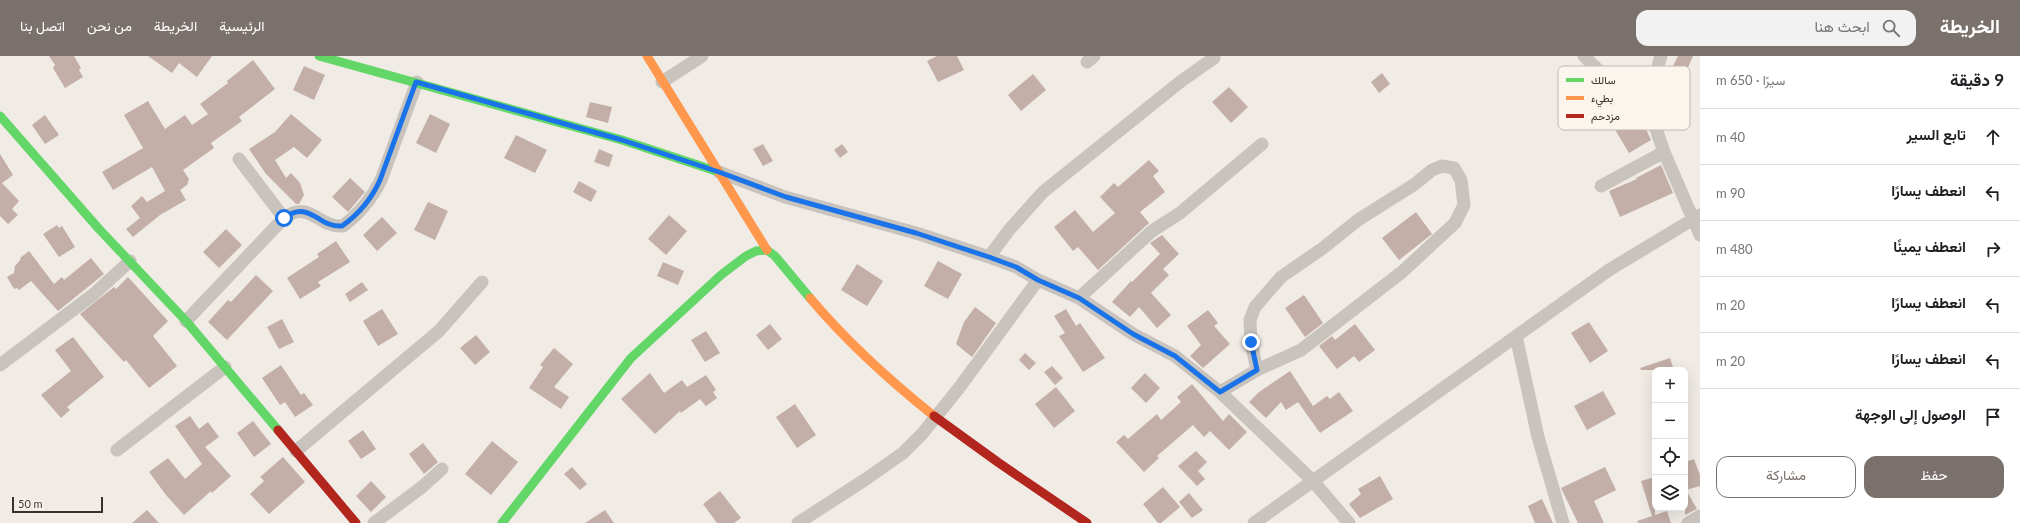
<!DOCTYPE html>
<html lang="ar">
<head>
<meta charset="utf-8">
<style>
  :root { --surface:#fff; --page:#f2f2f2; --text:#202124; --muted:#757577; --line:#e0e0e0; --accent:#7a716c }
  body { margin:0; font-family:Lato,Vazirmatn,sans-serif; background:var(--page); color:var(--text); direction:rtl }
  .controls { position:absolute; right:12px; bottom:12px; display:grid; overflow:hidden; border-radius:8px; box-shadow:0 4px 16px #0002 }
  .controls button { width:36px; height:36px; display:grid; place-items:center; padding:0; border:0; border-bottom:1px solid var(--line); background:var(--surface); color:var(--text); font:20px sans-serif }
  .scale { position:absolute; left:12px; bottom:10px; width:91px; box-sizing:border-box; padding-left:4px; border:2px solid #3b302b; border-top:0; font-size:11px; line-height:14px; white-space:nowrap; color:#3b302b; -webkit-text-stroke:3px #fbf5ee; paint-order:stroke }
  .stop { position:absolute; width:12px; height:12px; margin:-9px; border:3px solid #1a73e8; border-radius:50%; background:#fff }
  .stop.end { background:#1a73e8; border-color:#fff; box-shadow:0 1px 4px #0008 }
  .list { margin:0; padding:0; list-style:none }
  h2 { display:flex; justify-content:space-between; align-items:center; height:52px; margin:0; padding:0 16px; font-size:17px }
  h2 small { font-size:13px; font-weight:400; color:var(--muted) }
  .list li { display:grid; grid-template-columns:26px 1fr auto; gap:12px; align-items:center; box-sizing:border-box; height:56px; padding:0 16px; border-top:1px solid var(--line) }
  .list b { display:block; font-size:15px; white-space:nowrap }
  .list em { font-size:13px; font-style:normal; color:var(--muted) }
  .actions { display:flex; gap:8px; padding:12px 16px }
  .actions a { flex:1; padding:9px 0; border:1px solid var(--accent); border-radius:12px; text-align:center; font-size:14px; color:var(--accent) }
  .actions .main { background:var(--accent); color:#fff }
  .icon { flex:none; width:22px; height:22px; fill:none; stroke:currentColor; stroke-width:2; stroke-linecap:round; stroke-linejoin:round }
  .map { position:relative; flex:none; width:1700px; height:467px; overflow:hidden; direction:ltr }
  header { display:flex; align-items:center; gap:24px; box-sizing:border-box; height:56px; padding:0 20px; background:var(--accent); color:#fff }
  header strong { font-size:19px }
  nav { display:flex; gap:22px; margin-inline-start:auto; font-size:14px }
  .search { width:280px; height:36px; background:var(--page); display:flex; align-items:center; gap:10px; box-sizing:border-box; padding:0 14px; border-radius:12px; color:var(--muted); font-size:15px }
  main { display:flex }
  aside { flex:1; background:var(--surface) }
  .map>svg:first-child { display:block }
</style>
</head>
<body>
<header>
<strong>الخريطة</strong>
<div class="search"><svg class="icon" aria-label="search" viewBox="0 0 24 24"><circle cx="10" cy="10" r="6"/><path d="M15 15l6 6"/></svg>ابحث هنا</div>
<nav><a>الرئيسية</a><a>الخريطة</a><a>من نحن</a><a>اتصل بنا</a></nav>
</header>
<main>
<aside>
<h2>9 دقيقة<small>سيرًا · 650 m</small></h2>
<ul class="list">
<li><svg class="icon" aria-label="ahead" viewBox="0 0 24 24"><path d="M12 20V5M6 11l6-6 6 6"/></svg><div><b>تابع السير</b></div><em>40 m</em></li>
<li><svg class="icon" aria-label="left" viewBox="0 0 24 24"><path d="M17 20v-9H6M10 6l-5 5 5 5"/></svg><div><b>انعطف يسارًا</b></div><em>90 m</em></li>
<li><svg class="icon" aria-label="right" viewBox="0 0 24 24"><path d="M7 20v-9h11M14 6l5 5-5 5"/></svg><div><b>انعطف يمينًا</b></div><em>480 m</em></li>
<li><svg class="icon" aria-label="left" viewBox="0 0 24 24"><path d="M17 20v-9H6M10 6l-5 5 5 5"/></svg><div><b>انعطف يسارًا</b></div><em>20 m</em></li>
<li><svg class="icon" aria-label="left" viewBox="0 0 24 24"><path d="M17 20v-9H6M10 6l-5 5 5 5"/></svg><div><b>انعطف يسارًا</b></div><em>20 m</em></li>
<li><svg class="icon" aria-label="arrive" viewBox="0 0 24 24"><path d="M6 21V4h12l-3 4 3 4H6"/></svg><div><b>الوصول إلى الوجهة</b></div></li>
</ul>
<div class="actions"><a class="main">حفظ</a><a>مشاركة</a></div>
</aside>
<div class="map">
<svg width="1700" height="467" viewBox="0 0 1700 467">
  <rect width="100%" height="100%" fill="#f0ebe5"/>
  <path fill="#c3afa7" d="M49,0H74L81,12L79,14L83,21L65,32L53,12L55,9Z
    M148,0H212L197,21L179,7L172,17Z
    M937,0H957L964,14L938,26L927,5Z
    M1678,0H1693L1684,21L1671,14Z
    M253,4L275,33L239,61L242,65L211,87L214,92L183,114L189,123L187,129L180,134L186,144L160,159L133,181L126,173L140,162L131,150L142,140L147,146L165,135L152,111L113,134L102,116L143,92L124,59L148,45L165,73L185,59L192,69L208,58L200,48L228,27L227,25Z
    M304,10L325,19L314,44L293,34Z
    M1382,17L1390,28L1379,37L1371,26Z
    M1033,18L1046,34L1021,55L1008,39Z
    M1229,31L1248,51L1231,67L1212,46Z
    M590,46L612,51L608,67L586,61Z
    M291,58L322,84L307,102L294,91L275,104L286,122L291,117L300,127L304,139L299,148H296L266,118L249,93L275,76Z
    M430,58L450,68L436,97L416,87Z
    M1639,58L1651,84L1629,97L1614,72Z
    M45,59L59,79L45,88L32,69Z
    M516,79L547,94L535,117L504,102Z
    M763,88L773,105L763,110L753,93Z
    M842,88L848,96L840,102L834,94Z
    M599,93L613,99L609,111L594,106Z
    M0,98L13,119L2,127L19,145L12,153L18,159L8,168L0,160Z
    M1149,104L1159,115L1153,120L1165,136L1140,156L1149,167L1098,214L1078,191L1073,195L1054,171L1075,154L1093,176L1115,157L1100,141L1114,127L1118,131Z
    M1661,109L1673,137L1620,161L1609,135L1637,123L1636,122Z
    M350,122L365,136L348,156L332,141Z
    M579,125L597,135L591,146L573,136Z
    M428,146L448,155L435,184L414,174Z
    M1416,156L1432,178L1399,204L1382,182Z
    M669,159L687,175L666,199L648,183Z
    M382,161L397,177L377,195L363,179Z
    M57,169L59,172L62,170L75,191L59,201L43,178Z
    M226,173L242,189L219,212L203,196Z
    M1162,179L1179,198L1163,213L1169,219L1151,237L1171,259L1157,272L1139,251L1130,261L1112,246L1131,225L1132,226L1160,198L1150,187Z
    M336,185L350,206L318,226L321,230L300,243L287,222L319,201L317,198Z
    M29,195L54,228L62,221L64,224L91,202L104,218L58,255L31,225L19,234L17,232L14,233L7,221L14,217L15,210L21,203L20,202Z
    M938,205L962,218L948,243L924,230Z
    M663,206L684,215L678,229L657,220Z
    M857,208L883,225L867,250L841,234Z
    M256,219L273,235L227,284L208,266L228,244L231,246Z
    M128,221L168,265L153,280L177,310L149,332L126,304L124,306L80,258L114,231L116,233Z
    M362,226L368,234L350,246L345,238Z
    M1304,239L1323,267L1305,281L1285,252Z
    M975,251L996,267L972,301L956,288L964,266Z
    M382,253L398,278L378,290L363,265Z
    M1066,253L1076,270L1080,267L1105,302L1083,316L1059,280L1065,277L1054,260Z
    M1208,254L1218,267L1214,270L1230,288L1203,312L1190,300L1201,289L1187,270Z
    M282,263L294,286L279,293L267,271Z
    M1589,266L1608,295L1590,307L1571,277Z
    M770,268L782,283L768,294L756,279Z
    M1355,268L1375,294L1359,306L1354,300L1337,313L1319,290L1332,280L1335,284Z
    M706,275L720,297L705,306L691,284Z
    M476,279L490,296L475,309L460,292Z
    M73,281L104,321L67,351L70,354L61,362L41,339L71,315L55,294Z
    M554,292L573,308L554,331L569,341L561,353L529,332L543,311L540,309Z
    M1025,297L1036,307L1029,314L1019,304Z
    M1670,302L1674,314H1641L1640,312Z
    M281,309L301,339L304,337L313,349L295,361L285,346L280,349L262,322Z
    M1052,310L1063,322L1055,329L1044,316Z
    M1290,315L1313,350L1327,340L1330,343L1339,336L1353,355L1320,377L1298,346L1286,354L1281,346L1266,362L1249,346L1259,336Z
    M650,317L664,337L682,324L687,331L706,319L716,334L713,336L717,342L706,350L700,343L681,357L680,355L655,378L621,343Z
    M1145,317L1160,332L1146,347L1131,332Z
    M1192,328L1223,365L1229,358L1247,376L1229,394L1210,375L1204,381L1193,369L1157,400L1159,402L1144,416L1116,386L1124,379L1128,383L1157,358L1161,364L1181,346L1177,341Z
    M1056,331L1075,355L1054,372L1035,348Z
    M1603,335L1616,358L1587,374L1574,350Z
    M795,348L816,379L797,392L776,361Z
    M190,360L199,373L208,366L219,381L205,391L231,420L212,437L211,435L184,459L166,439L149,416L168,402L185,423L202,408L175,370Z
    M253,365L271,388L254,401L237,377Z
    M363,374L376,393L361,403L348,385Z
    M492,385L518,406L491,439L465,418Z
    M423,387L438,406L424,418L409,398Z
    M1196,395L1207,406L1198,415L1205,423L1197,430L1178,410Z
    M283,401L305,426L269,458L250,438L264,425L260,421Z
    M1694,403L1700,419V430L1686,434L1697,453L1685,459V406Z
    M572,411L587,428L580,434L564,418Z
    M1605,411L1616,434L1594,445L1604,467H1578L1561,432Z
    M1380,420L1393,443L1360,462L1349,448L1361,438L1358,433Z
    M1655,421V459L1667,455L1671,467H1638L1637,465L1652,460L1641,425Z
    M371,425L386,441L371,456L356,440Z
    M1163,431L1180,451L1161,467H1158L1143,448Z
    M720,435L741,462L734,467H717L703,448Z
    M1189,437L1203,454L1192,462L1179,446Z
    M1542,443L1553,467H1535L1528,450Z
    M147,454L159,467H132Z
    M605,454L614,467H585Z"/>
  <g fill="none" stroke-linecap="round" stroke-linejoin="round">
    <path stroke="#c9c3be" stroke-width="13" d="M1584,0C1604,20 1620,37 1647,47
      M1661,0L1647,47L1664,96L1700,179
      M1087,6L1094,0
      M662,26L702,0
      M719,116L785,141L916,177L989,201L1016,211L1038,224L1079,242L1133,278L1175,300L1220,336L1312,424L1349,467
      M1601,130L1664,96
      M284,162C310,143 318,172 343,170C359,158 372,142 381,124L417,26
      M989,201L1009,174L1043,136L1180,26L1214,2
      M1079,242L1152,175L1180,157L1262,88
      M186,265L284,162L239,103
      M1516,280L1538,381L1563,467
      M0,309L94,238L130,205
      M1220,336L1257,314L1301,294L1402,216L1455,167L1464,149L1461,124L1454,112L1442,110L1432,114L1415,128L1358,164L1323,192L1281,221L1255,251L1250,264L1251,286L1257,314
      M117,394L225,311
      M296,395L439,275L482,226
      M374,467L422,431L442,413
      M798,467L866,423L903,397L922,378L959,332L1038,224
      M1254,467L1609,214L1700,159
      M1688,467L1700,460"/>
    <path stroke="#63d668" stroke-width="9" d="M319,0L622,84L719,116
      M0,60L99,173L186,265L278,374
      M502,467L631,302L721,219L746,200L756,195L767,194L775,200L810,242"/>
    <path stroke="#ff974d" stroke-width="9" d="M647,0L767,194
      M810,242C847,286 889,324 934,360"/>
    <path stroke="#b3261e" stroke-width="9" d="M934,360L999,407L1087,467
      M278,374L356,467"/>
  </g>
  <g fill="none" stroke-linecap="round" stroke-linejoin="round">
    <path stroke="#1a73e8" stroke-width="5" d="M284,162C310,143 318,172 342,170C359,158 372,142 380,124L416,26L622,84L719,116L786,141L916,177L989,201L1016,211L1038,224L1079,242L1133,278L1175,300L1220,336L1257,314L1251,286"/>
  </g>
  <rect x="1558" y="10" width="132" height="64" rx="6" fill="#fbf5ee" stroke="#c1bab4" stroke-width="1"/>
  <rect x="1566" y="22" width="18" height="4" fill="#63d668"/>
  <rect x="1566" y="40" width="18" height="4" fill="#ff974d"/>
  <rect x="1566" y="58" width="18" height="4" fill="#b3261e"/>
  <g font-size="11" fill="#3b302b">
    <text x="1591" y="28">سالك</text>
    <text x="1591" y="46">بطيء</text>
    <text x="1591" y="64">مزدحم</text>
  </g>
</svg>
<div class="controls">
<button>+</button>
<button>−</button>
<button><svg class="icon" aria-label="locate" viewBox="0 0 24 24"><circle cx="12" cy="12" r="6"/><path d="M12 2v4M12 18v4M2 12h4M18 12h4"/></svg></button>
<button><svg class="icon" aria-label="layers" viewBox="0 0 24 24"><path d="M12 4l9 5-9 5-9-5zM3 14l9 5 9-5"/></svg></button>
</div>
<div class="scale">50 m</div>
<div class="stop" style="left:284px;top:162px"></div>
<div class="stop end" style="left:1251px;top:286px"></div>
</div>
</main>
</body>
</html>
